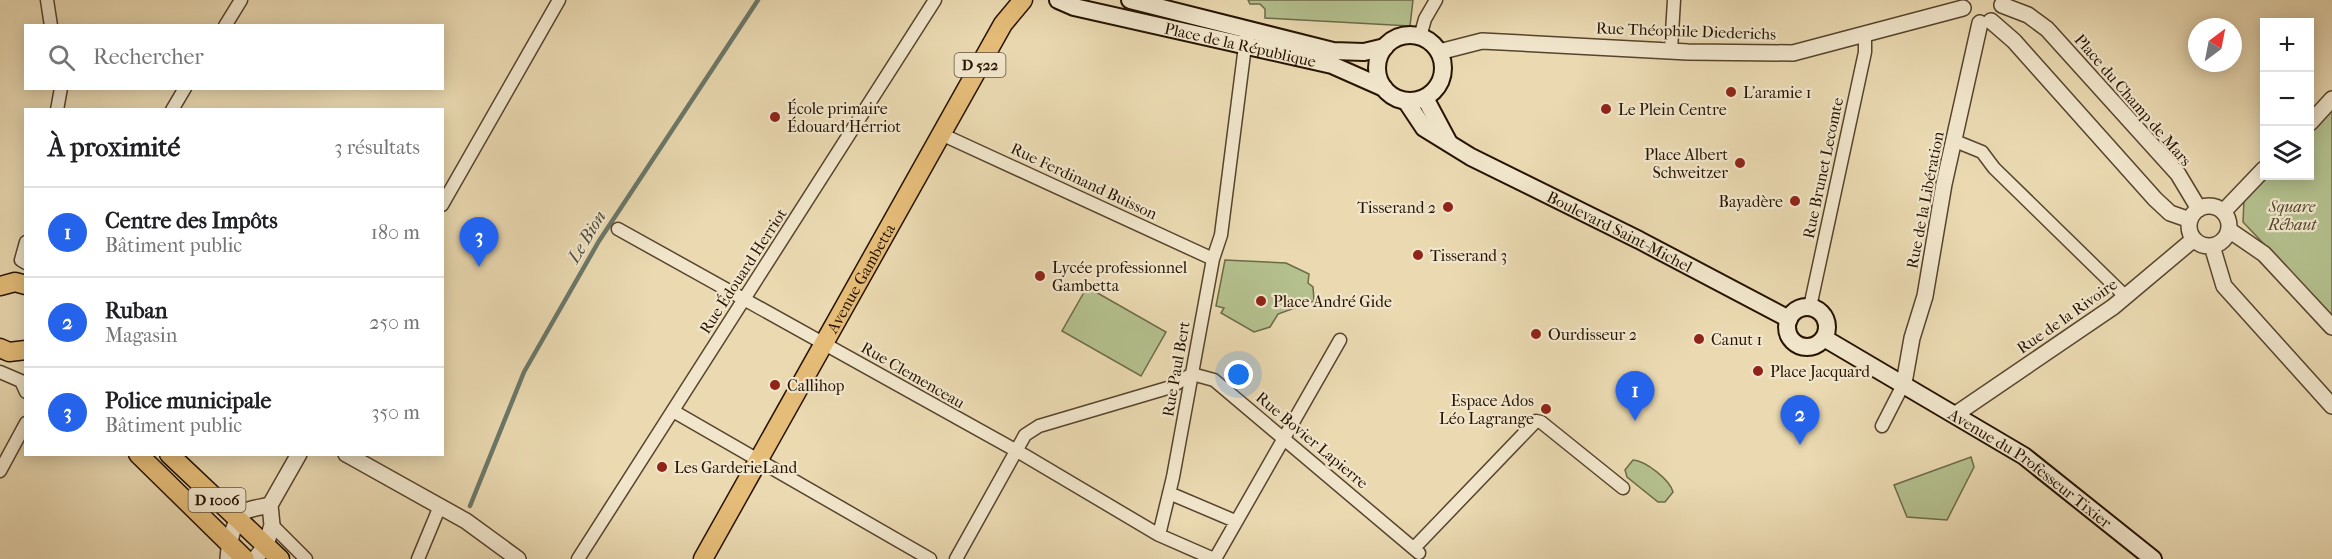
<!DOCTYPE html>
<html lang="fr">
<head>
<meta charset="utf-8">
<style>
  :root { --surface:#fff; --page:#f6f6f6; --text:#202124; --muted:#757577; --line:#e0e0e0; --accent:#2563eb }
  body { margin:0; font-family:"IM FELL French Canon",serif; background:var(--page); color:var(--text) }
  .controls { position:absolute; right:18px; top:18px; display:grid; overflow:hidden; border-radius:0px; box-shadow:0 3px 15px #0003 }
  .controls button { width:54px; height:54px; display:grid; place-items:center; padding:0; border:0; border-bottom:2px solid var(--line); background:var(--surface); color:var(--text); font:30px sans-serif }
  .compass { position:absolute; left:2188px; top:18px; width:54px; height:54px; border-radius:50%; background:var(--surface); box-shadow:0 3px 15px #0003; rotate:32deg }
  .you { position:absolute; left:1239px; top:375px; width:21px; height:21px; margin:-15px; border:4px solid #fff; border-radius:50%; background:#1a73e8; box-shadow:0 0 0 9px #1a73e833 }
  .badge { display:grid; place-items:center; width:39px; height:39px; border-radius:50%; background:var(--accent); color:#fff; font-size:20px; font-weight:700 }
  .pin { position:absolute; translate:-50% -50px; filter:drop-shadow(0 2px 3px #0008) }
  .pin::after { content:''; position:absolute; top:32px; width:21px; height:18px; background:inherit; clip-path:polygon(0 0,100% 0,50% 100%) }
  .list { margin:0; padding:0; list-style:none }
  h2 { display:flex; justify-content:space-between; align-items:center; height:78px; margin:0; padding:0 24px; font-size:26px }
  h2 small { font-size:20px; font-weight:400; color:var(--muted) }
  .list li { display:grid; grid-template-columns:39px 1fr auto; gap:18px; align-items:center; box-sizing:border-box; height:90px; padding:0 24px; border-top:2px solid var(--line) }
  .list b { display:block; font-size:22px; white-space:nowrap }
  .list p { margin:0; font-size:20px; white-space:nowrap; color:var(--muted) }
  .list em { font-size:20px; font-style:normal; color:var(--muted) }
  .icon { flex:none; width:33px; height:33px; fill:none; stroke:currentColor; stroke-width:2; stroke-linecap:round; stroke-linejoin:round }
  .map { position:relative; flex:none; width:2332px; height:559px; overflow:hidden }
  .search { position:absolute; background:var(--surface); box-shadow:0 3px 15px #0003; left:24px; top:24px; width:420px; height:66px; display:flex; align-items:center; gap:15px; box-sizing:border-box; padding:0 21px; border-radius:0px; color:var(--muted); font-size:22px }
  .panel { position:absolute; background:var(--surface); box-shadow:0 3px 15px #0003; left:24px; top:108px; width:420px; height:348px; border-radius:0px }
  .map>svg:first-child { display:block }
</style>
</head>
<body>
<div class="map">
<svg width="2332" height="559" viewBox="0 0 2332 559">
  <rect width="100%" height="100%" fill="#ead9b1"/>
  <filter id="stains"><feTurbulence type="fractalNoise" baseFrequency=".00333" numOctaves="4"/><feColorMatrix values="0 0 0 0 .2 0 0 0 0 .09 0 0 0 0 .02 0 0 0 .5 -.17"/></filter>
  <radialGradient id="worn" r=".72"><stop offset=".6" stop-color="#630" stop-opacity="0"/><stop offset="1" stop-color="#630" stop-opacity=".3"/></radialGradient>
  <path fill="#b4c08e" stroke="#6d6a48" stroke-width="1.5" d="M1248,0H1413L1410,26L1265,18V9L1260,4H1250Z
    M2332,106V316L2243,222L2244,199L2266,176H2310V130Z
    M1225,260L1286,263L1309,274L1308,283L1313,287L1314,301L1278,314L1270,327L1254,332L1221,313L1224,308L1216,306Z
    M1087,287L1166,332L1141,376L1062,331Z
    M1971,457L1974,467L1947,520L1907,517L1894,485Z
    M1633,460C1646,461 1670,480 1673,492L1665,502H1658L1627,477L1625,470Z"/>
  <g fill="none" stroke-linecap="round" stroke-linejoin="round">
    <path stroke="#6a7768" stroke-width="4.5" d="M470,506L524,372L599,241L758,0"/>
    <defs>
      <path id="minor" d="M47,0L51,26
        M225,26L241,0
        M1420,37L1425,19L1436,0
        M1671,50L1674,0
        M57,110L61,88
        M172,110L185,88
        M941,134L1213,259
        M1955,141L1982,152L1994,168L2126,297
        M442,205L559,0
        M618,229L1024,455L1159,535L1214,559
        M26,242L21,260L26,263
        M1810,307L1865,52V34
        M0,372L21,381L26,392
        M673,411L930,559
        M1882,426L1904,383
        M0,471L26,423
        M1169,493L1235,521
        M272,525L306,559
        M1159,535L1173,477L1213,259L1221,235L1246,38
        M1414,548L1536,421L1541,422L1623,488
        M418,559L440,506
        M578,559L935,0
        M956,559L1025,435L1039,426L1171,387L1192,374L1214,380L1419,553
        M1215,559L1340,340"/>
      <path id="tertiary" d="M2002,5L2028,15L2047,29L2178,174L2199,209
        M1991,21L2014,41L2155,199L2170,213L2190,220
        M1439,52L1482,41L1688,52L1793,53L1963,8
        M2310,123L2332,99
        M2189 226a20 20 0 1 1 40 0a20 20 0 1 1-40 0Z
        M2223,212L2264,169
        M2229,230L2264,254L2332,327
        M2212,246L2224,286L2332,406
        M1904,383L1912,338L1925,296L1944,184L1980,23
        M1956,414L2113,307L2194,239
        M346,454L466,521L518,559
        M228,559C229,545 232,520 246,511C252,508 263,507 270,505
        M255,559L266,545L272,525L270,505L299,454"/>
      <g id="secondary">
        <path id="s1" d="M1058,0L1074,7L1332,65L1384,88"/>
        <path d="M1130,0L1333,51L1364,52L1385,47"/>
        <circle cx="1410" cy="68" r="33"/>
        <path d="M1425,98L1449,143"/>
        <path id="s2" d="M1406,101L1424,128L1471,157L1639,240L1789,319"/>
        <circle cx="1807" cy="327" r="20"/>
        <path id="s3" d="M1824,338L2024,456L2153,559"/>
      </g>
      <g id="primary">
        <path d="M0,286L15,282L26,285"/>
        <path d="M0,348L9,352L26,350"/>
        <path d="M138,454L245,559"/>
        <path d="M169,454L280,559"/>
        <path id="s4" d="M703,559L1003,24L1023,0"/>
      </g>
    </defs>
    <use href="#minor" stroke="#57442d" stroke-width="15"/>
    <use href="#tertiary" stroke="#57442d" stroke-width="18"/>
    <use href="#secondary" stroke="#261301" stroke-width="20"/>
    <use href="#primary" stroke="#261301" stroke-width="21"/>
    <use href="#minor" stroke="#f1e6cc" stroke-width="12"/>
    <use href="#tertiary" stroke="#f1e6cc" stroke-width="15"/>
    <use href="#secondary" stroke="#f1e6cc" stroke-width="16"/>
    <use href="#primary" stroke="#e5bc78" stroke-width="18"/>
  </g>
  <g fill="#8f2418" stroke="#f1e6cc" stroke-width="2">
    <circle cx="1731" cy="92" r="6"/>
    <circle cx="1606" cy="109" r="6"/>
    <circle cx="775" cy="117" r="6"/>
    <circle cx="1740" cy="163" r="6"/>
    <circle cx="1795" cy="201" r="6"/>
    <circle cx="1448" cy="207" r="6"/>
    <circle cx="1418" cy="255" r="6"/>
    <circle cx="1040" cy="276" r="6"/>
    <circle cx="1261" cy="301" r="6"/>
    <circle cx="1536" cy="334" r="6"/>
    <circle cx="1699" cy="339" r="6"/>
    <circle cx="1758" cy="371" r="6"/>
    <circle cx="775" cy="385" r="6"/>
    <circle cx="1546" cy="409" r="6"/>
    <circle cx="662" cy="467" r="6"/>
  </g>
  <g text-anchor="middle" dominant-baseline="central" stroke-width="4.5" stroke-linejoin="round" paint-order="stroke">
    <g fill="#f1e6cc" stroke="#63523e" stroke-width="1.5">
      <rect x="954.5" y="53" width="51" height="24" rx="4.5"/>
      <rect x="188.5" y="488" width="57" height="24" rx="4.5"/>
    </g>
    <g font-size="15" font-weight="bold" fill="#261301">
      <text x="980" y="65">D 522</text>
      <text x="217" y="500">D 1006</text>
    </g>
    <g font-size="16" fill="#261301" stroke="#f1e6cc">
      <text transform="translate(1686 31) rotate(2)">Rue Théophile Diederichs</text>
      <text stroke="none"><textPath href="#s1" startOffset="188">Place de la République</textPath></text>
      <text transform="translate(2133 100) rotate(49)">Place du Champ de Mars</text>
      <text transform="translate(1823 168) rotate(-78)">Rue Brunet Lecomte</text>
      <text transform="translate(1084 181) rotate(25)">Rue Ferdinand Buisson</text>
      <text transform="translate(1925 200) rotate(-79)">Rue de la Libération</text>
      <text stroke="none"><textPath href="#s2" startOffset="254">Boulevard Saint-Michel</textPath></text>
      <text transform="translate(743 271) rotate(-57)">Rue Édouard Herriot</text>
      <text stroke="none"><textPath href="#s4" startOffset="322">Avenue Gambetta</textPath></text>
      <text transform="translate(2067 316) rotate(-35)">Rue de la Rivoire</text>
      <text transform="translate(1176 369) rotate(-80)">Rue Paul Bert</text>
      <text transform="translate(913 375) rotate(30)">Rue Clemenceau</text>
      <text transform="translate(1312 440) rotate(40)">Rue Bovier Lapierre</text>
      <text stroke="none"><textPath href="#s3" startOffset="244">Avenue du Professeur Tixier</textPath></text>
    </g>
    <g font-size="16" fill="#261301" stroke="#f1e6cc" text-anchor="start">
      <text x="1743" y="92">L'aramie 1</text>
      <text x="787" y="108">École primaire<tspan x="787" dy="18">Édouard Herriot</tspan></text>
      <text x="1618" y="109">Le Plein Centre</text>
      <text x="1728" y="154" text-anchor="end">Place Albert<tspan x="1728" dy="18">Schweitzer</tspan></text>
      <text x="1783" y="201" text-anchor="end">Bayadère</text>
      <text x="1436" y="207" text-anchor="end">Tisserand 2</text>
      <text x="1430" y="255">Tisserand 3</text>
      <text x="1052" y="267">Lycée professionnel<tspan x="1052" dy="18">Gambetta</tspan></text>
      <text x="1273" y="301">Place André Gide</text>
      <text x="1548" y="334">Ourdisseur 2</text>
      <text x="1711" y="339">Canut 1</text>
      <text x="1770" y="371">Place Jacquard</text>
      <text x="787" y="385">Callihop</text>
      <text x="1534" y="400" text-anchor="end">Espace Ados<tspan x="1534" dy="18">Léo Lagrange</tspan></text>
      <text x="674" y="467">Les GarderieLand</text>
    </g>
    <g font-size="16" font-style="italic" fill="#51472b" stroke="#f1e6cc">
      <text x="2292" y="206">Square<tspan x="2292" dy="18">Réhaut</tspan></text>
    </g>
    <g font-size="18" font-style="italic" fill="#4e4d3d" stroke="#f1e6cc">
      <text transform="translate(587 237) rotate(-59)">Le Bion</text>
    </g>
  </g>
  <rect width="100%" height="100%" filter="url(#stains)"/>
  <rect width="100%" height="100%" fill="url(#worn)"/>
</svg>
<div class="controls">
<button>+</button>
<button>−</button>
<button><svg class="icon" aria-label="layers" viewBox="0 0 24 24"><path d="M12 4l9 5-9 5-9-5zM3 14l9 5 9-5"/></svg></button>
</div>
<svg class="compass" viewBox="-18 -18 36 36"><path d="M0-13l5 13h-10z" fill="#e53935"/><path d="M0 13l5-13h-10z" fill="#757577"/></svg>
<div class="you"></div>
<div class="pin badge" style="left:1635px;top:421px">1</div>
<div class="pin badge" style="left:1800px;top:445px">2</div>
<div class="pin badge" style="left:479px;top:267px">3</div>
<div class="search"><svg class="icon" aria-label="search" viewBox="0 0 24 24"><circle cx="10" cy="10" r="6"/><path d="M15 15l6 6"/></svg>Rechercher</div>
<section class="panel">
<h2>À proximité<small>3 résultats</small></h2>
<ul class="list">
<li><span class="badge">1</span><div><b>Centre des Impôts</b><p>Bâtiment public</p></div><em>180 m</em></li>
<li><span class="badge">2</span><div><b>Ruban</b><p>Magasin</p></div><em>250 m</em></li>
<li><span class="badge">3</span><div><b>Police municipale</b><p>Bâtiment public</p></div><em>350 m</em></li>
</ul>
</section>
</div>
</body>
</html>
